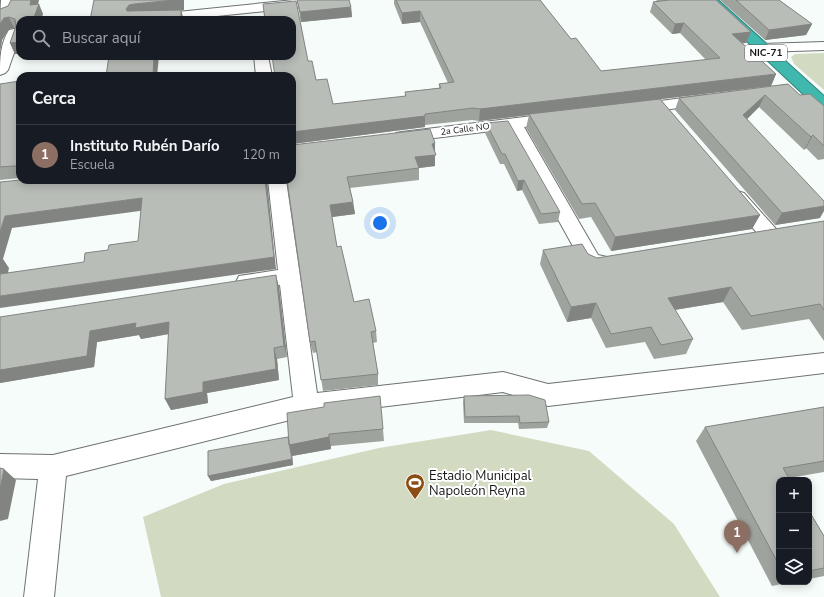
<!DOCTYPE html>
<html lang="es">
<head>
<meta charset="utf-8">
<style>
  :root { --surface:#171b24; --page:#20242c; --text:#f1f3f6; --muted:#9ea1a6; --line:#363941; --accent:#b45309 }
  body { margin:0; font-family:"Nunito Sans",sans-serif; background:var(--page); color:var(--text) }
  .controls { position:absolute; right:12px; bottom:12px; display:grid; overflow:hidden; border-radius:8px; box-shadow:0 2px 10px #0003 }
  .controls button { width:36px; height:36px; display:grid; place-items:center; padding:0; border:0; border-bottom:1px solid var(--line); background:var(--surface); color:var(--text); font:20px sans-serif }
  .you { position:absolute; left:380px; top:223px; width:14px; height:14px; margin:-10px; border:3px solid #fff; border-radius:50%; background:#1a73e8; box-shadow:0 0 0 6px #1a73e833 }
  .badge { display:grid; place-items:center; width:26px; height:26px; border-radius:50%; background:var(--accent); color:#fff; font-size:13px; font-weight:700 }
  .pin { position:absolute; translate:-50% -33px; filter:drop-shadow(0 1px 2px #0008) }
  .pin::after { content:''; position:absolute; top:21px; width:14px; height:12px; background:inherit; clip-path:polygon(0 0,100% 0,50% 100%) }
  .list { margin:0; padding:0; list-style:none }
  h2 { display:flex; justify-content:space-between; align-items:center; height:52px; margin:0; padding:0 16px; font-size:17px }
  h2 small { font-size:13px; font-weight:400; color:var(--muted) }
  .list li { display:grid; grid-template-columns:26px 1fr auto; gap:12px; align-items:center; box-sizing:border-box; height:60px; padding:0 16px; border-top:1px solid var(--line) }
  .list b { display:block; font-size:15px; white-space:nowrap }
  .list p { margin:0; font-size:13px; white-space:nowrap; color:var(--muted) }
  .list em { font-size:13px; font-style:normal; color:var(--muted) }
  .icon { flex:none; width:22px; height:22px; fill:none; stroke:currentColor; stroke-width:2; stroke-linecap:round; stroke-linejoin:round }
  .map { position:relative; flex:none; width:824px; height:597px; overflow:hidden }
  .search { position:absolute; background:var(--surface); box-shadow:0 2px 10px #0003; left:16px; top:16px; width:280px; height:44px; display:flex; align-items:center; gap:10px; box-sizing:border-box; padding:0 14px; border-radius:12px; color:var(--muted); font-size:15px }
  .panel { position:absolute; background:var(--surface); box-shadow:0 2px 10px #0003; left:16px; top:72px; width:280px; height:112px; border-radius:12px }
  .map>svg:first-child { display:block }
</style>
</head>
<body>
<div class="map">
<svg width="824" height="597" viewBox="0 0 824 597">
  <rect width="100%" height="100%" fill="#f6fcf9"/>
  <path fill="#d3dac2" d="M824,53V90L794,64L791,57L795,54Z
    M491,430L589,451L674,524L720,597H161L143,517L224,484L379,448Z"/>
  <g fill="none" stroke-linecap="round" stroke-linejoin="round">
    <defs>
      <path id="minor" d="M1,0H15L5,19L0,20Z
        M294,0H340L338,3L333,4L178,20H131L133,17L138,16Z
        M14,29L19,30L20,36L8,70L5,73L0,75C0,59 0,44 9,30Z
        M824,42V50L760,52L755,51L753,48L755,45L760,44Z
        M254,56H268L272,76H256Z
        M706,95L712,97L714,100L712,103L637,114L631,112L629,109L631,106L637,104Z
        M557,113L563,114L565,118L563,122L524,127L598,255L607,257L610,262L607,267L592,271L585,268L508,129L402,142L396,141L393,137L396,133L402,132Z
        M268,180H286L317,393L503,372L548,384L824,353V373L548,406L503,392L306,416L66,476L54,597H24L38,479L0,478V454L53,455L293,397L280,285L247,290L239,288L236,282L239,276L278,270Z
        M737,191L744,193L777,230L780,235L777,240L770,242L763,240L730,201L728,197L730,193Z"/>
      <path id="highway" d="M703,0H718L824,96V110L818,108Z"/>
    </defs>
    <use href="#minor" stroke="#6d7270" stroke-width="2"/>
    <use href="#highway" stroke="#317f78" stroke-width="2"/>
    <use href="#minor" fill="#fff" fill-rule="evenodd"/>
    <use href="#highway" fill="#40b8ad" fill-rule="evenodd"/>
  </g>
  <path fill="#9fa39e" d="M11,0H39L38,4L43,14L15,54L10,43L16,28H14L9,29L2,40L0,52V9L8,6Z
    M297,0L351,7L352,17L301,22Z
    M394,0H540L571,39L601,71L706,60L680,33L672,34L650,12L653,2L657,1L656,0H716L751,32L746,43H742L776,74L771,86L660,99L760,215L752,229L611,251L591,217L579,219L526,128L529,115L479,121L472,120L425,125V127L292,144L273,60H270V56H292L308,61L316,80L333,104L405,97V92L439,88V84L448,83L420,22L402,24L394,4Z
    M720,0H779L812,24L806,35L765,40Z
    M20,81V178L0,180V84Z
    M788,84L800,95L824,106V159L818,160L806,148L804,150L759,107L747,119L820,218L775,225L675,110L679,98Z
    M486,123L560,212L558,222L539,224L522,190L517,191L504,164H500L485,133Z
    M435,143V166L419,168V180L350,188L353,202L355,214L332,217L337,247L354,302L376,331L377,342L373,343L378,374V385L323,391L317,352L313,353L310,342L287,180Z
    M824,221V341L809,319L742,330L723,302L675,310L693,339L686,354L654,359L645,342L606,348L591,318L567,322L540,264L543,250L588,254L597,258Z
    M279,287L287,357L277,359L279,380L207,393L208,403L171,410L165,399L169,334L141,339L139,335L97,342L94,367L0,383V317Z
    M464,396L549,422L547,428L519,429L518,423H464L463,402Z
    M324,407L383,429L384,441L331,446V449L292,456V455L293,465L211,481L208,476L288,437Z
    M824,407V472L789,478L779,480V582H791L772,586L696,441L705,427Z
    M809,511L824,536V576L809,579Z"/>
  <path fill="#828481" d="M31,0H39L34,15L30,5Z
    M174,0H184V10L138,15L130,19L126,9L129,5L134,4Z
    M39,4L43,14L41,20H33Z
    M351,7L352,17L301,22L300,12Z
    M181,10L184,20H181Z
    M420,11V22L402,24V13Z
    M9,17L14,28L9,29L2,40L0,52V24L4,18Z
    M684,23L680,33L672,34L675,24Z
    M812,24L806,35L765,40L769,30Z
    M751,32L746,43L728,45L732,34Z
    M20,42V54H15L10,43Z
    M154,56H159L157,76H153Z
    M270,56H273V60H270Z
    M776,74L771,86L479,121L480,109Z
    M765,95L759,107L738,128L743,115Z
    M425,116V127L292,144V132Z
    M813,135L806,148L804,150L811,137Z
    M435,143V166L419,168L415,157L432,144Z
    M265,180H267L276,269L0,308V296L274,257Z
    M524,180L522,190L517,191L518,181Z
    M142,198L147,210L12,228L3,259L9,268L5,286L0,279V232L5,216Z
    M353,202L355,214L332,217L330,205Z
    M824,206V211L820,218L775,225L782,213Z
    M760,215L752,229L611,251L615,237Z
    M276,275L279,287L287,357L284,346Z
    M731,287L723,302L661,312L668,298Z
    M596,303L591,318L567,322L571,307Z
    M169,322L174,333L141,339L139,335L97,342L94,367L0,383V370L90,331L136,323Z
    M274,348L277,359L279,380L207,393L208,403L171,410L165,399L203,382Z
    M329,434L331,449L292,456V455L293,465L211,481L208,476L289,445Z
    M4,469L16,480L8,519L0,521V489Z"/>
  <path fill="#b9bdb8" stroke="#828481" d="M11,0H31L30,5L39,4L33,20H20V42L10,43L16,26L15,19L9,17L4,18L0,24V9L8,6Z
    M94,0H174L134,4L129,5L126,9L127,11L181,10V20H90Z
    M297,0H349L351,7L300,12Z
    M396,0H540L571,39L576,38L601,71L720,58L684,23L675,24L653,2L669,0H716L751,32L732,34L776,74L480,109L473,108L425,114V116L292,132V76H275L272,56H292V20H265L263,4L296,1L308,61H312L316,80L327,79L333,104L406,96L405,92L441,88L439,84L454,82L420,11L402,13Z
    M736,0H779L812,24L769,30Z
    M109,56H154L153,76H106Z
    M20,81V166H13L0,167V84Z
    M788,84L800,95L810,94L824,106V146L813,135L811,137L765,95L743,115L824,201V206L782,213L679,98Z
    M660,99L760,215L615,237L595,203L582,204L529,114Z
    M508,121L560,212L541,214L524,180L518,181L505,154H502L486,123Z
    M430,129L435,143L432,144L436,155L415,157L419,168L347,177L353,202L330,205L337,247L341,246L354,302L369,299L376,331L371,332L378,374L321,380L315,341L310,342L287,180H292V145Z
    M20,180H265L274,257L0,296V274L84,262L85,253L108,250L109,245L138,241L142,198L5,216L0,232V182Z
    M824,221V310L820,304L751,316L731,287L668,298L693,339L661,345L651,327L611,334L596,303L571,307L543,250L582,244L588,254L597,258Z
    M276,275L284,346L274,348L276,369L203,382V392L165,399L169,322L135,328L136,323L90,331L87,356L0,370V317Z
    M529,395L545,400L549,422L520,423L519,416L465,417L464,396Z
    M380,396L383,429L329,434V437L289,445L287,413L324,407V403Z
    M824,407V461L783,468L790,480H779V565L705,427Z
    M288,437L292,459L208,476V451Z
    M0,468L4,469L0,489Z
    M809,511L824,536V568L809,571Z"/>
  <defs>
    <symbol id="stadium-pin" viewBox="-11 -11 22 30"><path d="M0 17L-7.5 6A9.5 9.5 0 1 1 7.5 6Z" fill="#8c4d13" stroke="#fff"/><path d="M0-5a6.5 5 0 1 0 0 10a6.5 5 0 1 0 0-10ZM-3.5-1.8h7v3.6h-7Z" fill="#fff"/></symbol>
  </defs>
  <g fill-rule="evenodd">
    <use href="#stadium-pin" x="404" y="472" width="22" height="30"/>
  </g>
  <g text-anchor="middle" dominant-baseline="central" stroke-width="4" stroke-linejoin="round" paint-order="stroke">
    <g font-size="9" fill="#151616" stroke="#fff">
      <text transform="translate(465 129) rotate(-7)">2a Calle NO</text>
    </g>
    <rect fill="#fff" stroke="#5b5c5c" stroke-width="1" x="745" y="45" width="42" height="16" rx="3"/>
    <g font-size="10" font-weight="bold" fill="#151616">
      <text x="766" y="53">NIC-71</text>
    </g>
    <g font-size="13" fill="#151616" stroke="#fff" text-anchor="start">
      <text x="429" y="476">Estadio Municipal<tspan x="429" dy="15">Napoleón Reyna</tspan></text>
    </g>
  </g>
</svg>
<div class="controls">
<button>+</button>
<button>−</button>
<button><svg class="icon" aria-label="layers" viewBox="0 0 24 24"><path d="M12 4l9 5-9 5-9-5zM3 14l9 5 9-5"/></svg></button>
</div>
<div class="you"></div>
<div class="pin badge" style="left:737px;top:553px;background:#8d6e63">1</div>
<div class="search"><svg class="icon" aria-label="search" viewBox="0 0 24 24"><circle cx="10" cy="10" r="6"/><path d="M15 15l6 6"/></svg>Buscar aquí</div>
<section class="panel">
<h2>Cerca<small></small></h2>
<ul class="list">
<li><span class="badge" style="background:#8d6e63">1</span><div><b>Instituto Rubén Darío</b><p>Escuela</p></div><em>120 m</em></li>
</ul>
</section>
</div>
</body>
</html>
